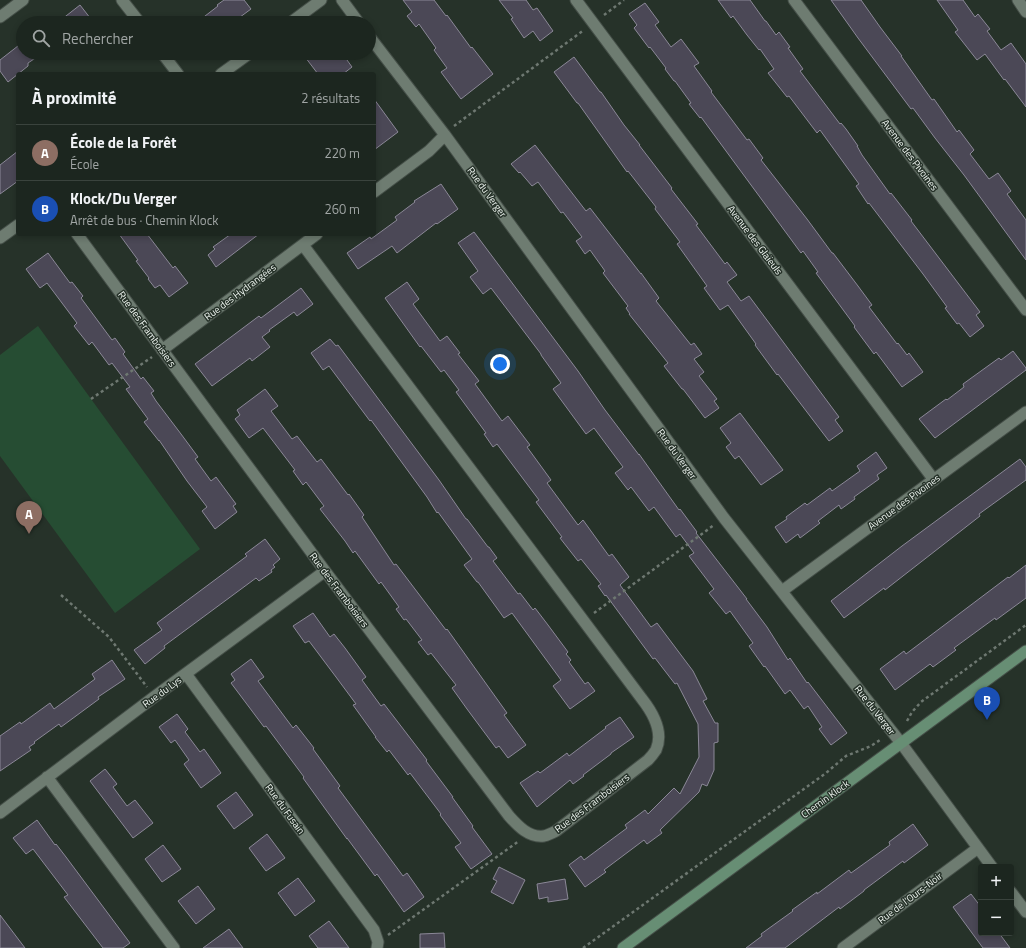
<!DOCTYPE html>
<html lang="fr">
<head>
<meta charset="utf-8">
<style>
  :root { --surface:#1c261f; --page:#252e28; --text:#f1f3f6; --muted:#a0a5a4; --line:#3a433d; --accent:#d93025 }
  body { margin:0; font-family:"Titillium Web",sans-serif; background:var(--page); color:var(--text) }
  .controls { position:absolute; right:12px; bottom:12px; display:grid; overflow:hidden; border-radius:4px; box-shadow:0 2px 6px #0003 }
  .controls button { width:36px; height:36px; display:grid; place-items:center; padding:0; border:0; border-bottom:1px solid var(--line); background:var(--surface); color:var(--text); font:20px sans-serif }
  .you { position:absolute; left:500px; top:364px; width:14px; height:14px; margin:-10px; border:3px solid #fff; border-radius:50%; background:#1a73e8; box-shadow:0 0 0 6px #1a73e833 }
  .badge { display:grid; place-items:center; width:26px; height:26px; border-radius:50%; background:var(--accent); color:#fff; font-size:13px; font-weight:700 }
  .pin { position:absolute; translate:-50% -33px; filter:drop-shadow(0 1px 2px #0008) }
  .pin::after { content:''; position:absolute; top:21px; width:14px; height:12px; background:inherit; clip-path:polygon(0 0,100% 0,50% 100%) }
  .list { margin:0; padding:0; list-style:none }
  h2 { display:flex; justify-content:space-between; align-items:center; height:52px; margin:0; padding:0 16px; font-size:17px }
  h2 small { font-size:13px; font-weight:400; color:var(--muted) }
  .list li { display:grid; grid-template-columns:26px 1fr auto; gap:12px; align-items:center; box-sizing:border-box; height:56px; padding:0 16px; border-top:1px solid var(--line) }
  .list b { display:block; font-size:15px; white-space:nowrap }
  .list p { margin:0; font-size:13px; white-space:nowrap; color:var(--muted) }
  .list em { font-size:13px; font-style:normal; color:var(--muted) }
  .icon { flex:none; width:22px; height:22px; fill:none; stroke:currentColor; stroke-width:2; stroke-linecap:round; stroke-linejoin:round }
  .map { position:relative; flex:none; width:1026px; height:948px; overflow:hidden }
  .search { position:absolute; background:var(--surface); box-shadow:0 2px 6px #0003; left:16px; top:16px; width:360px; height:44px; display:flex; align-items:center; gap:10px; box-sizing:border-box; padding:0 14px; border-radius:22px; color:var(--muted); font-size:15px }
  .panel { position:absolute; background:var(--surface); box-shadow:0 2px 6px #0003; left:16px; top:72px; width:360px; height:164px; border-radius:4px }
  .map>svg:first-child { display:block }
</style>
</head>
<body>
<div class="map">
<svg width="1026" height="948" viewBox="0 0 1026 948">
  <rect width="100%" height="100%" fill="#263229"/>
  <path fill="#264d33" d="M38,326L200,549L115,613L0,456V355Z"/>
  <path fill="#4b4856" stroke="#8b8897" d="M224,0H244L251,9L232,23H196L218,6L217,5Z
    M403,0H434L446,16L447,15L471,48L472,47L493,74L461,99L441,72L447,68L434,50L436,48L419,24L416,27L407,16L412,12Z
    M499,0H526L533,10L537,8L553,31L540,41L533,31L524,38L511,19L513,18Z
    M718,0H750L765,21H766L776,35L779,32L790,47L788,48L803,69L800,71L840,124L841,123L846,129L858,146H857L862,155L890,194L891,193L912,220L911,221L980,312L976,315L984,326L970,337L959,323L957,324L945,308L947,307L923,274L869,203L868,204L856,186L859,184L820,130L817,133L789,96L787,97L768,73L774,69L760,49L759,50L747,35L733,16L731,18Z
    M831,0H861L880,27L902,56H901L932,100L934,99L957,132L959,130L974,150L970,154L989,179L998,173L1011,191L1007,194L1026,220V260L964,175L935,138L913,108L911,109L858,38Z
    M937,0H963L975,17L978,14L990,29L987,31L1001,50L1011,43L1026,64V107L1005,79L1004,80L985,54L977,60L955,32L958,30Z
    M645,3L659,22L655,25L671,47L681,39L699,63L694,66L712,91L711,92L747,140L749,139L763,158L761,160L807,219L832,253H833L858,286L872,305L869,307L897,344L898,343L907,355L909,353L923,372L902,387L876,352L874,354L854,327L855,326L816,273L818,272L803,251L801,253L701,117L700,118L689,104L691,103L675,81H674L665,69L666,68L650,47L649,48L634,28L637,25L629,14Z
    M80,5L94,23H57Z
    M23,42V53H43L28,63V66L8,82L0,71V60Z
    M302,53H342L352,67L343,74H318Z
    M574,57L600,92H601L624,125L640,145H639L672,188L671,189L698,224L696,225L725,264L727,262L737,275L727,282L741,301L749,296L839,417L835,420L843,431L829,441L778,374L777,375L755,345L756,344L728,305L720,310L704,288L707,286L677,244L680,242L655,209L656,207L628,171L627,172L578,103H577L554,72Z
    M374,99L398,132L374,150Z
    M535,145L586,211L590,208L641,274V273L659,298L656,301L691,345L694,343L702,354L694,359L704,372L699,376L717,399L714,401L719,408L705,418L683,389H682L664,366L668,363L629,314H630L626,308L628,306L603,273L605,271L590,250L585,254L576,241L582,237L563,212L561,213L538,182L532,186L520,172L519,173L511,164Z
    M18,151V181L0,194V165Z
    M441,184L458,209L437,224L436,223L397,253L392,246L358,269L347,253L370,237L371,239L397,220L395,217L415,202L414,201Z
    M474,232L578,371L605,410L639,455V454L679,510L680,509L697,532L696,533L747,599H746L767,627L788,660L790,658L807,683L808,682L847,733L831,745L819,729L822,727L808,706L804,709L790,690L785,694L765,666L764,667L749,646L753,643L730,611L726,614L709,593L714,589L689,556L694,553L680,534L676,537L654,507L649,511L631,487L628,490L615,473L623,467L594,428L586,434L553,389L561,383L541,355V354L491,288L483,294L470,277L478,271L458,243Z
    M119,234H147L173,268L175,266L188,283L169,297L160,285L155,288L148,279L149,278L136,261L138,260Z
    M231,234H259L216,267L208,255L215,249L213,247Z
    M48,253L70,283L72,282L83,296L81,298L112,340L115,338L125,352L123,354L141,379L143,377L154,391L151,393L156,401L181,434L198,457L195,459L211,481L216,477L236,504L233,506L237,512L215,529L202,511L207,507L187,481L159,440V441L144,422L148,419L126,389L130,387L112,363L109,365L92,342L89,345L74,326L77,323L47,283L40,288L26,269Z
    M407,282L419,299L413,304L440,341L447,336L460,353L458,354L479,381L475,384L502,421L508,416L530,445L527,447L551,480L547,483L578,525L583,520L609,556L612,554L629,577L620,585L651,627L657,623L693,671L707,699L703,701L715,723H718V742L714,743V770L707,786L702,784L699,792L660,830L662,833L647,844L644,840L604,870L606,872L585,887L569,865L581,856L584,860L627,828L625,825L645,810L648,814L674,788L680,794L699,757L698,724L677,683L675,684L655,658L653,659L606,595L605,596L598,586L601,584L581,559L578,561L560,538L562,537L536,502L539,500L497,444L493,447L484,434L486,433L456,392L459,390L444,370L441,372L421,346L420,347L385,298Z
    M301,288L313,304L297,316L294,312L269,330L270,331L262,337L270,347L252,361L250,358L212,386L195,364L259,316L261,318Z
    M330,339L336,346L338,345L439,480L466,519H467L488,547H489L497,558L493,561L518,594L520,593L533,610L535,608L548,625L568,652L566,654L571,660L569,662L585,684L588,682L595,691L570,709L553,686L561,680L512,613L504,618L478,582H477L464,565L472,559L438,512L437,513L427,497L371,420L370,421L329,366L323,370L311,353Z
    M1013,351L1026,368V370L935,438L919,419L946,399L947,400L964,387L963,384L999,358L1001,360Z
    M265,389L278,406L271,411L292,439L297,436L317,462L321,459L348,495L349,494L364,515L362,517L394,565L396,564L446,630L447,629L507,713L504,715L526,745L508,758L499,746L496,748L467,709L452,688L456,685L431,653L428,655L418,642L422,640L406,619L404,620L396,609L399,607L381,582L379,584L355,551L353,553L345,541L320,509L324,506L306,482L303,485L293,471L295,470L263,428L249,438L235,419L240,415L237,410Z
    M740,413L783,470L761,485L739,456L735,459L726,447L731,443L720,428Z
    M876,452L887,468L877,475L879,479L854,497L855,499L841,509L839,505L818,521L820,523L800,538L798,534L786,543L775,527L787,519L786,517L805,503L807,505L830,488L832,491L860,471L857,466Z
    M1020,459L1026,467V480L979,514L980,516L885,590L884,588L844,618L831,601L902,546Z
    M265,539L280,559L273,565L275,567L271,570L272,572L259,581L256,578L164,646L165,648L145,664L134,650L162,630L157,623L247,556L245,554Z
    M1026,565V598L996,620L995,618L954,648L956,650L933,667L930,664L895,690L880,669L904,651L906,654L1008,577L1009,578Z
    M313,613L330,637L334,634L345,648L366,677L362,680L381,706L384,704L427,760L426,761L453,797H452L473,826L472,827L492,854L471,869L455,847L461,843L440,815L441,814L410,773L408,775L389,750L387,752L375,737H376L353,705L356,704L336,677L309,641L305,643L293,626Z
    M251,659L264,677L258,681L293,728L296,725L314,748L313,749L340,786L338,788L403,876L407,873L424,897L404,912L377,874L375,876L347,838V839L303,778L304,777L266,726L264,727L231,683L235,680L231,674Z
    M112,660L125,679L98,697L99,699L61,727L59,724L34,742L35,743L29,747L31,750L0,771V736L20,722L21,724L50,703L54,709L95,679L92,674Z
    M177,714L188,729L185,732L200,752L204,749L221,773L201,788L184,764L189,760L175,740L171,743L159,727Z
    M620,717L634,737L611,753V754L583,775L584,776L573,784L570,780L537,807L520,783L538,771L540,773L567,753L569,756L606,728L605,727Z
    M105,769L117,784L113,787L127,806L135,800L153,823L133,838L90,781Z
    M236,792L253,815L234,829L217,806Z
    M37,820L55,845L56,844L66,857L130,943L123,948H103L64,897L68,895L33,849L26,854L13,838Z
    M913,824L928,845L904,863L903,861L864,890V891L840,909L839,907L785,948H746L762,936L761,934L793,911L792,910L817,892V894L849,870L851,873L890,845L889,842Z
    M267,834L285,858L266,871L249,848Z
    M163,845L181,869L162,882L145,859Z
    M499,867L525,880L513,904L491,892L497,881L493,879Z
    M298,878L315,901L295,916L278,893Z
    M565,879L568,899L548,902V897L539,899L537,884Z
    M198,886L215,909L196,924L178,901Z
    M971,894L981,907V933H999L1010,948H983L953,907Z
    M0,915L25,948H0Z
    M329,921L338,933L349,948H318L309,936Z
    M229,929L243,948H203Z
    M444,933L445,948H420V934Z"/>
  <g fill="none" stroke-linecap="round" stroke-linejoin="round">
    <defs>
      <path id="minor" d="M122,0L140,23
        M342,0L359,23
        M576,0L934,480
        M794,0L1026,310
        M1018,0L1026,12
        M0,17L23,0
        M290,23L321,0
        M369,36L445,135L724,518L901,743L992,867
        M162,53L178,74
        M221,74L250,53
        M374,192L429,151L445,135
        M77,234L325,571L509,816C518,826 529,838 544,836C548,835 552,833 556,831L648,760C651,757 654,753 656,750C664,732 653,713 642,699L303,245
        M0,238L18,225
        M162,350L317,234
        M782,591L1026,412
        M186,674L374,930L378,942L377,948
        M47,777L174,948
        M0,813L154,697L325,571
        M1011,892L1026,912
        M843,948L978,848"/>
      <path id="secondary" d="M623,948L1026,651"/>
    </defs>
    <use href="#minor" stroke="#454f48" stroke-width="13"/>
    <use href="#secondary" stroke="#454f48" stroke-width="13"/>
    <path stroke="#6e7871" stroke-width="2.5" stroke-dasharray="3 3" stroke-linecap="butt" d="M604,15L624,0
      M454,126L584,30
      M91,399L152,357
      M61,595L109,637L147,687
      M594,613L714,525
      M907,721L912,712L921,702L1026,625
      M388,935L519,841
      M583,948L826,773L846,756L871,746L880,740"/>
    <use href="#minor" stroke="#6e7c71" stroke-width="11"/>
    <use href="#secondary" stroke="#678e74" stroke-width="11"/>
  </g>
  <g text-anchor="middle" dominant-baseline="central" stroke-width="3" stroke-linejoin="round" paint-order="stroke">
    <g font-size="10" fill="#eff6f1" stroke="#263229">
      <text transform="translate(910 155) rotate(53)">Avenue des Pivoines</text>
      <text transform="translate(487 192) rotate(54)">Rue du Verger</text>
      <text transform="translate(755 240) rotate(53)">Avenue des Glaïeuls</text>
      <text transform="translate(240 292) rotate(-37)">Rue des Hydrangées</text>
      <text transform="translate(147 329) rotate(54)">Rue des Framboisiers</text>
      <text transform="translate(677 454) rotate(54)">Rue du Verger</text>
      <text transform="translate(904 502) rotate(-36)">Avenue des Pivoines</text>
      <text transform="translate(339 590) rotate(53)">Rue des Framboisiers</text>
      <text transform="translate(162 692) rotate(-36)">Rue du Lys</text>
      <text transform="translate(875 710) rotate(52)">Rue du Verger</text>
      <text transform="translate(825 799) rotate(-36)">Chemin Klock</text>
      <text transform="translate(592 803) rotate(-37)">Rue des Framboisiers</text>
      <text transform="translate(285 809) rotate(54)">Rue du Fusain</text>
      <text transform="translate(910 898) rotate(-37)">Rue de l'Ours-Noir</text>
    </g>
  </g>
</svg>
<div class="controls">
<button>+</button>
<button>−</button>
</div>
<div class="you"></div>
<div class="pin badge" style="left:29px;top:534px;background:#8d6e63">A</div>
<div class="pin badge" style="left:987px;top:720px;background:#1a4fb4">B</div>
<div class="search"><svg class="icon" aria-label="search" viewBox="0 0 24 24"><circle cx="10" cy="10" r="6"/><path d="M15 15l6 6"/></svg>Rechercher</div>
<section class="panel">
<h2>À proximité<small>2 résultats</small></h2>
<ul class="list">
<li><span class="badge" style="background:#8d6e63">A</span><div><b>École de la Forêt</b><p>École</p></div><em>220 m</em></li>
<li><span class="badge" style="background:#1a4fb4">B</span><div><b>Klock/Du Verger</b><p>Arrêt de bus · Chemin Klock</p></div><em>260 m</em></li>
</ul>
</section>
</div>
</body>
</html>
